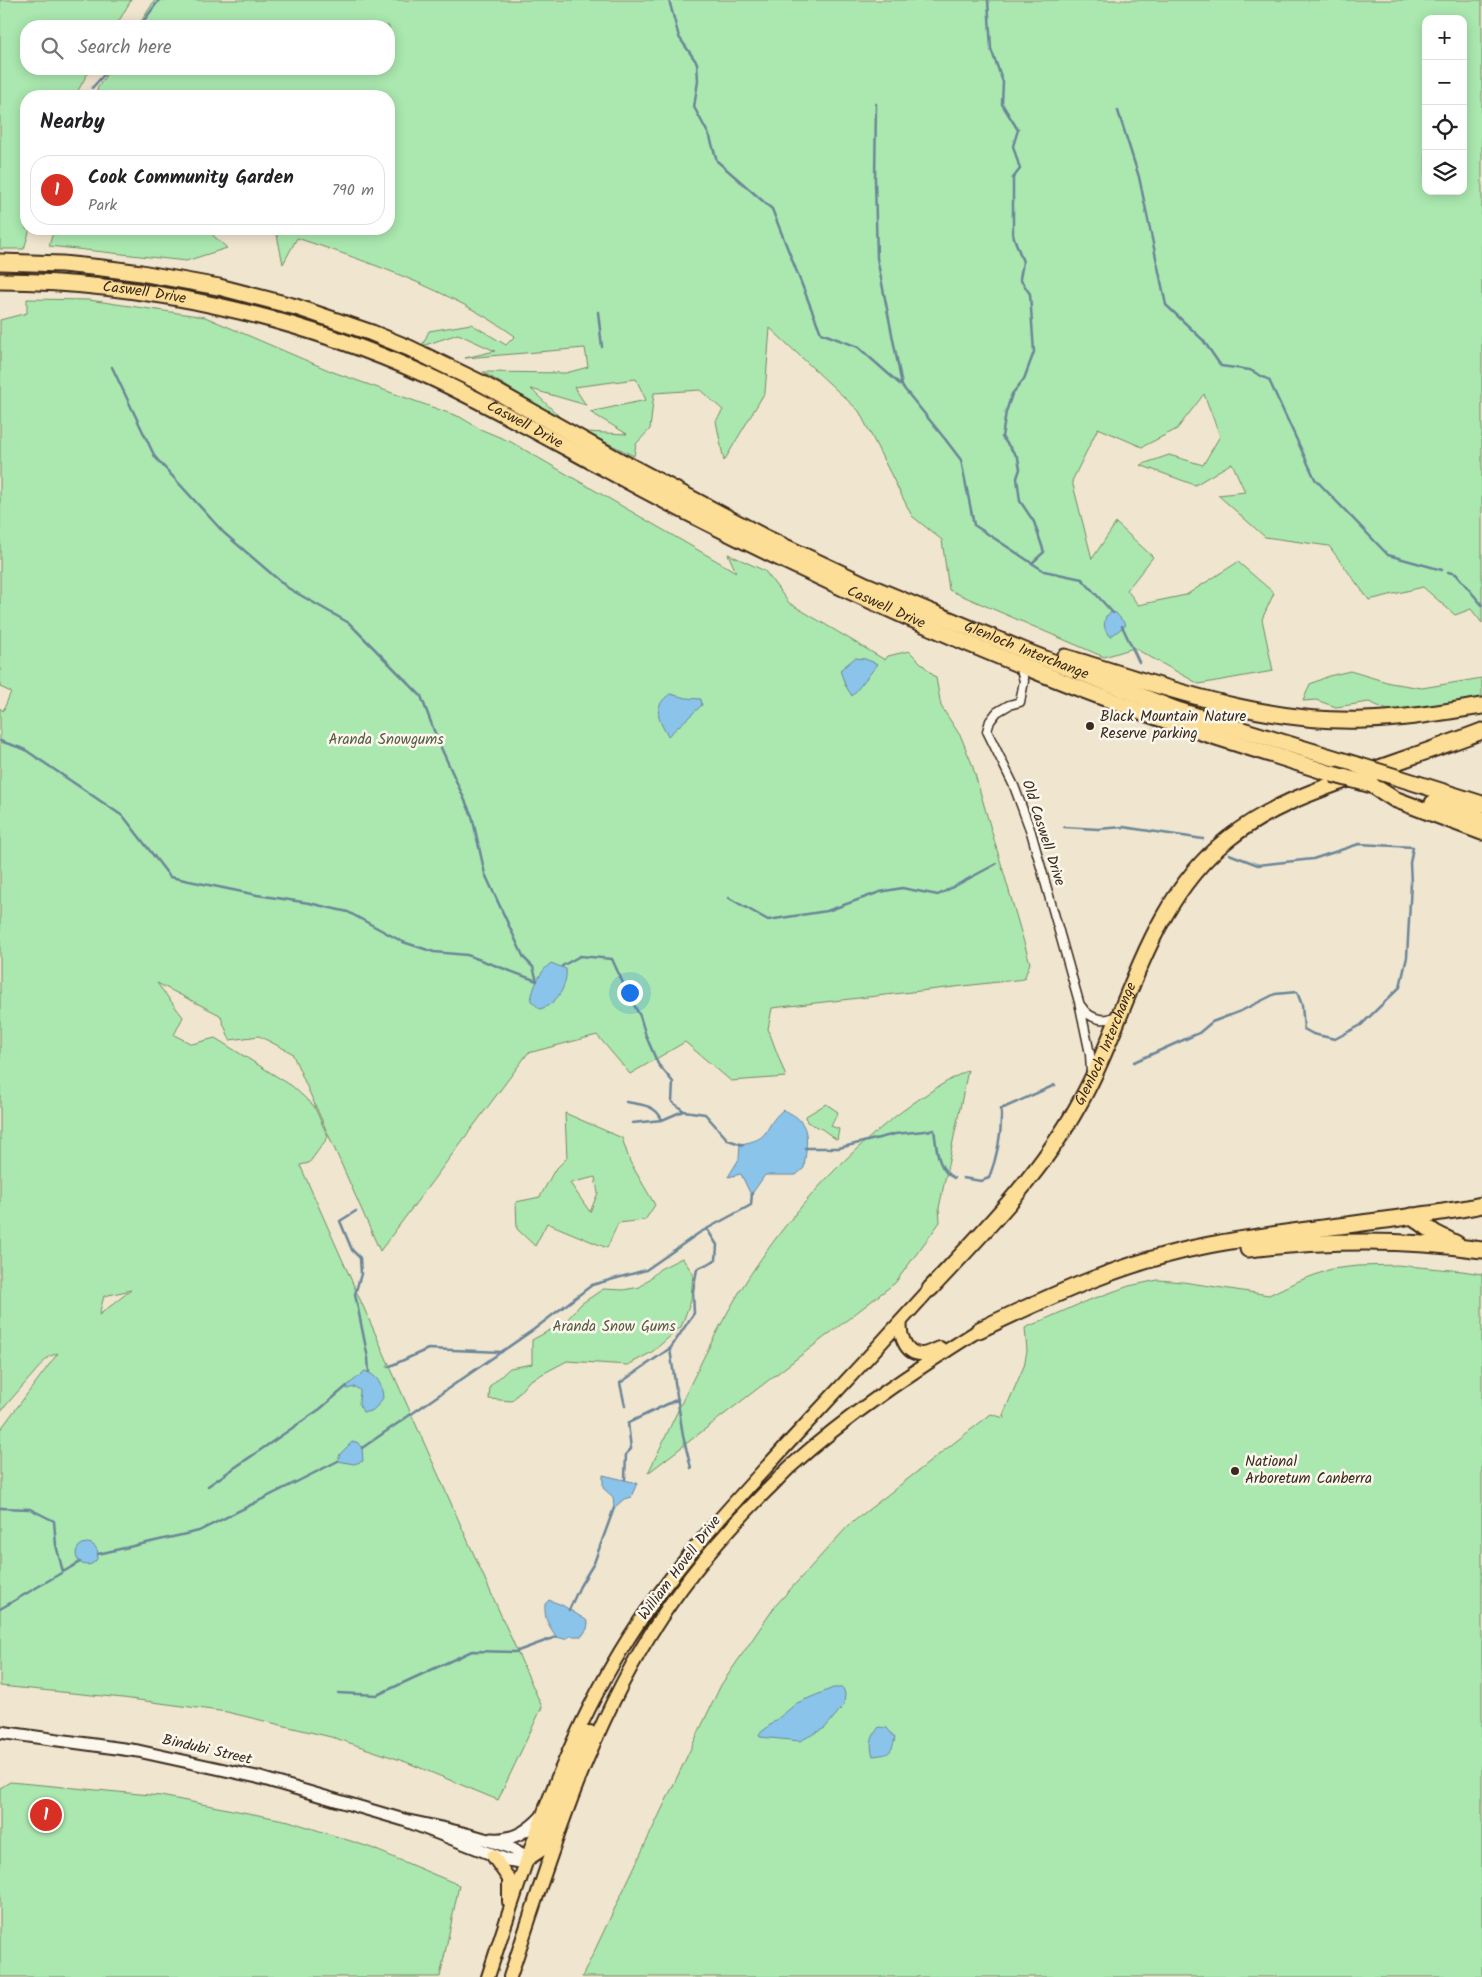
<!DOCTYPE html>
<html lang="en">
<head>
<meta charset="utf-8">
<style>
  :root { --surface:#fff; --page:#f6f6f6; --text:#202124; --muted:#757577; --line:#e0e0e0; --accent:#d93025 }
  body { margin:0; font-family:Kalam,sans-serif; background:var(--page); color:var(--text) }
  .controls { position:absolute; right:15px; top:15px; display:grid; overflow:hidden; border-radius:10px; box-shadow:0 2px 12px #0003 }
  .controls button { width:45px; height:45px; display:grid; place-items:center; padding:0; border:0; border-bottom:1px solid var(--line); background:var(--surface); color:var(--text); font:25px sans-serif }
  .you { position:absolute; left:629px; top:992px; width:18px; height:18px; margin:-12px; border:4px solid #fff; border-radius:50%; background:#1a73e8; box-shadow:0 0 0 8px #1a73e833 }
  .badge { display:grid; place-items:center; width:32px; height:32px; border-radius:50%; background:var(--accent); color:#fff; font-size:16px; font-weight:700 }
  .pin { position:absolute; translate:-50% -50%; border:2px solid #fff; box-shadow:0 1px 5px #0006 }
  .list { margin:0; padding:0; list-style:none }
  h2 { display:flex; justify-content:space-between; align-items:center; height:65px; margin:0; padding:0 20px; font-size:21px }
  h2 small { font-size:16px; font-weight:400; color:var(--muted) }
  .list li { display:grid; grid-template-columns:32px 1fr auto; gap:15px; align-items:center; box-sizing:border-box; height:70px; margin:0 10px 10px; padding:0 10px; border:1px solid var(--line); border-radius:20px }
  .list b { display:block; font-size:19px; white-space:nowrap }
  .list p { margin:0; font-size:16px; white-space:nowrap; color:var(--muted) }
  .list em { font-size:16px; font-style:normal; color:var(--muted) }
  .icon { flex:none; width:28px; height:28px; fill:none; stroke:currentColor; stroke-width:2; stroke-linecap:round; stroke-linejoin:round }
  .map { position:relative; flex:none; width:1482px; height:1977px; overflow:hidden }
  .search { position:absolute; background:var(--surface); box-shadow:0 2px 12px #0003; left:20px; top:20px; width:375px; height:55px; display:flex; align-items:center; gap:12px; box-sizing:border-box; padding:0 18px; border-radius:20px; color:var(--muted); font-size:19px }
  .panel { position:absolute; background:var(--surface); box-shadow:0 2px 12px #0003; left:20px; top:90px; width:375px; height:145px; border-radius:20px }
  .map>svg:first-child { display:block }
</style>
</head>
<body>
<div class="map">
<svg width="1482" height="1977" viewBox="0 0 1482 1977">
  <rect width="100%" height="100%" fill="#f0e5cf"/>
  <filter id="ink" filterUnits="userSpaceOnUse"><feTurbulence type="fractalNoise" baseFrequency=".02" numOctaves="2"/><feDisplacementMap in="SourceGraphic" scale="10" xChannelSelector="R" yChannelSelector="G"/><feConvolveMatrix kernelMatrix="1 2 1 2 8 2 1 2 1" color-interpolation-filters="sRGB"/></filter>
  <g filter="url(#ink)">
    <path fill="#aae8af" stroke="#728966" fill-rule="evenodd" d="M0,0H131L116,26H26V69H90L75,96H26V229H30L24,249H0Z
      M155,0H1482V623L1471,609L1455,615L1423,587L1369,600L1329,546L1265,537L1218,495L1245,492L1232,463L1195,485L1140,465L1169,455L1203,465L1220,436L1204,394L1177,429L1142,447L1098,428L1072,481L1092,559L1116,523L1153,557L1127,590L1138,605L1186,595L1238,562L1274,593L1262,619L1273,671L1199,684L1134,648L1104,657L949,590L942,540L912,516L859,411L770,328L765,392L724,461L716,421L723,410L700,390L654,393L650,429L636,444L634,456L585,432L627,434L590,412L646,400L636,379L574,387L586,405L531,389L565,422L483,372L566,373L588,367L585,348L465,358L495,351L458,334L422,346L429,331L471,324L506,345L515,336C450,290 372,263 297,238L283,264L277,235L263,229H389V96H99L97,89L110,69H389V26H138ZM1426,19H1463V191H1426Z
      M54,229H216H206L227,248L186,261L49,246Z
      M27,299L89,300L205,317L333,372L460,417L480,429L511,442L736,572L728,554L765,571L789,603L885,660L888,656L909,651L936,678L941,706L961,737L972,764L1030,963L1024,979L772,1008L768,1029L786,1077L731,1081L685,1042L630,1074L597,1035L528,1053L380,1251L292,1053L259,1036L230,1040L220,1015L157,983L183,1017L174,1035L192,1044L215,1038L292,1086L314,1106L328,1137L309,1163L300,1165L542,1707L498,1800L406,1762L335,1738L227,1712L123,1698L0,1686V1430L58,1353L48,1357L0,1412V708L3,711L11,692L0,687V320L27,313ZM131,1290L99,1315L104,1296Z
      M1350,671L1390,683L1422,688L1482,678V699L1425,709L1390,711L1369,702L1336,707L1316,700L1303,701L1310,684L1329,676Z
      M968,1070L939,1208L940,1222L895,1283L648,1473C678,1412 705,1349 740,1291C793,1204 877,1116 968,1070Z
      M826,1104L838,1112L831,1126L839,1129L837,1140L822,1129L807,1122L806,1116Z
      M565,1113L622,1138L630,1162L655,1205L645,1220L618,1223L607,1248L547,1223L535,1246L517,1229L516,1202L540,1197L554,1171L567,1158ZM595,1177L598,1193L590,1212L570,1183Z
      M682,1258L693,1273L691,1300L681,1327L652,1352L628,1365L567,1361L529,1381L512,1401L489,1399L490,1386L510,1368L532,1364V1340L565,1322L581,1304L603,1289L623,1290L640,1287L660,1269Z
      M1397,1265L1462,1271L1482,1274V1977H582L721,1685L776,1605L849,1525L991,1414L1004,1418L1003,1415L1024,1366L1027,1351L1025,1328L1084,1302L1129,1286L1158,1280L1183,1282L1269,1295L1296,1282L1331,1269L1358,1266Z
      M10,1782L161,1796L289,1821L369,1847L459,1885L440,1977H0V1788Z"/>
    <path fill="#8bc4ea" stroke="#6b8698" d="M1112,612L1116,613L1126,625L1110,637C1104,629 1103,626 1106,616Z
      M855,658L865,659L878,664L852,696L845,685L840,670Z
      M670,694L686,698L701,699L702,705L668,736C658,720 652,706 670,694Z
      M551,963L566,969C568,986 556,1005 540,1009L531,1001C533,987 540,971 551,963Z
      M783,1110C813,1121 807,1141 804,1168L796,1175H765L751,1195L741,1174L728,1177L739,1159L740,1144C774,1139 761,1128 783,1110Z
      M365,1371C378,1376 382,1384 383,1398C377,1406 374,1413 363,1412L359,1404L360,1390L355,1387L347,1389V1386Z
      M352,1442H357L362,1448L363,1461L354,1464L338,1461L340,1454Z
      M603,1475L637,1483L631,1497L624,1499L614,1508L613,1497L603,1488Z
      M76 1554a11 11 0 1 1 22 0a11 11 0 1 1-22 0Z
      M549,1600L562,1605L586,1620L588,1623L587,1629L582,1636H570L565,1639L556,1637C549,1624 544,1621 545,1604Z
      M833,1688H843L845,1694L844,1705L825,1728L800,1741L760,1737L759,1734L797,1703Z
      M879,1727L887,1728L895,1738C891,1755 889,1754 873,1756C869,1744 872,1736 879,1727Z"/>
    <g fill="none" stroke-linecap="round" stroke-linejoin="round">
      <path stroke="#6b8698" stroke-width="2.5" d="M669,0L679,37L697,63L698,81L694,107L710,137L717,161L772,209L821,333L858,347L902,386L945,439L961,460L974,525L1044,571L1082,579L1113,613
        M988,0L991,49L1003,82L1002,104L1018,130L1013,146L1020,169L1013,178V235L1023,262L1020,279L1030,294L1034,352L1024,379L1012,394L1006,412L1002,437L1018,458L1020,469L1017,478L1020,501L1034,522L1044,552L1032,563
        M140,26L159,0
        M92,88L109,69
        M876,104L875,180L877,258L902,385
        M1118,111L1139,177L1166,305L1203,340L1221,366L1250,370L1269,380L1315,479L1388,555L1442,570
        M598,312L602,347
        M112,367L155,457L224,533L288,588L349,623L421,696L438,741L472,816L485,874L524,958L533,967L537,981
        M1448,572L1456,574L1482,605
        M1122,626L1139,662
        M0,741L24,749L124,817L170,877L257,895L309,903L348,912L403,942L434,952L467,955L537,981
        M1064,827L1098,829L1123,827L1203,839
        M729,898L768,920L827,911L880,892L902,888L938,895L996,864
        M562,966L580,956L612,959L628,994L640,1016L646,1036L658,1064L673,1082L672,1102L684,1111L705,1114L728,1140L743,1145
        M1134,1062L1199,1033L1212,1022L1241,1011L1275,994L1297,992L1302,1005L1304,1029L1313,1034L1335,1039L1361,1025L1400,987L1407,957L1411,883L1410,863L1413,847L1359,844L1313,859L1258,865L1229,854
        M626,1102C640,1104 656,1105 662,1120
        M632,1123L662,1120L683,1111
        M805,1148H839L895,1134L934,1130C937,1147 936,1169 954,1178
        M963,1178L981,1181L989,1178C997,1157 1002,1131 1001,1109L1055,1085
        M356,1211L340,1221L352,1250L360,1258L361,1274L355,1294L368,1358L369,1372
        M388,1367L428,1349L502,1352
        M625,1406L620,1383L669,1349
        M362,1448L533,1330L592,1285L646,1270L699,1233L751,1205L752,1193
        M691,1468L683,1436L670,1349L694,1313L693,1291L697,1269L716,1260L717,1245L707,1229
        M625,1479L626,1454L631,1449L628,1423L678,1399
        M208,1486L320,1409L347,1386
        M0,1508L30,1509L54,1521L56,1545L63,1572
        M98,1554L199,1531L338,1461
        M0,1609L80,1562
        M569,1610L580,1586L594,1563L614,1508
        M338,1693L377,1695L472,1651L515,1652L556,1637"/>
      <defs>
        <path id="street" d="M1020,666L1024,681L1020,702L1009,705L997,712L990,721L987,731L1014,786L1031,832L1079,1002L1090,1054L1091,1072
          M1081,1006C1089,1019 1106,1024 1118,1014"/>
        <path id="secondary" d="M0,1732L138,1751L257,1777L404,1820L507,1860L521,1862L528,1859C515,1842 428,1825 404,1820
          M492,1839C512,1841 528,1831 541,1817"/>
        <path id="primary" d="M901,1321C899,1334 905,1354 921,1354C928,1354 934,1350 940,1348
          M493,1856L509,1879V1902
          M528,1859L540,1851L572,1770L590,1732
          M488,1977C523,1869 556,1762 613,1664C662,1578 729,1508 795,1436C841,1387 886,1338 930,1289
          M510,1977C549,1860 585,1739 651,1633C683,1582 722,1535 765,1492C774,1484 782,1474 791,1466C849,1414 914,1371 979,1330"/>
        <g id="highway">
          <path id="s1" d="M0,262L62,264L102,268L141,273L219,287L296,307L372,333L409,348L481,383L622,462L762,536L866,585L1030,653L1177,710L1357,765"/>
          <path id="s2" d="M0,281C145,282 293,315 426,375C487,403 545,436 604,468C665,502 727,533 790,563C902,617 1017,666 1134,709C1199,733 1266,752 1332,774"/>
          <path d="M1065,657C1162,686 1262,724 1365,720C1404,719 1443,712 1482,706"/>
          <path d="M1396,777L1482,804"/>
          <path d="M1372,785L1394,799L1482,832"/>
          <path d="M1433,803L1482,819"/>
          <path d="M1412,1216L1435,1233L1457,1244"/>
          <path d="M1248,1249C1325,1240 1405,1239 1482,1250"/>
          <path id="s3" d="M930,1289C984,1231 1040,1175 1078,1106C1128,1018 1145,904 1228,839C1269,806 1317,790 1365,773C1404,759 1443,746 1482,731"/>
          <path d="M979,1330C1054,1294 1126,1261 1209,1245C1272,1233 1336,1227 1400,1218C1427,1214 1455,1211 1482,1205"/>
        </g>
      </defs>
      <use href="#street" stroke="#3b2a1e" stroke-width="11"/>
      <use href="#secondary" stroke="#3b2a1e" stroke-width="15"/>
      <use href="#primary" stroke="#3b2a1e" stroke-width="16"/>
      <use href="#highway" stroke="#3b2a1e" stroke-width="19"/>
      <use href="#street" stroke="#fbf7ec" stroke-width="8"/>
      <use href="#secondary" stroke="#fbf7ec" stroke-width="11"/>
      <use href="#primary" stroke="#fdde96" stroke-width="12"/>
      <use href="#highway" stroke="#fdde96" stroke-width="15"/>
      <defs>
        <path id="highway-bridge" d="M1357,765L1396,777
          M1332,774L1372,785"/>
      </defs>
      <use href="#highway-bridge" stroke="#3b2a1e" stroke-width="19" stroke-linecap="butt"/>
      <use href="#highway-bridge" stroke="#fdde96" stroke-width="15"/>
    </g>
  </g>
  <g fill="#3b2a1e" stroke="#fbf7ec" stroke-width="2">
    <circle cx="1090" cy="726" r="5"/>
    <circle cx="1235" cy="1471" r="5"/>
  </g>
  <g text-anchor="middle" dominant-baseline="central" stroke-width="5" stroke-linejoin="round" paint-order="stroke">
    <g font-size="15" fill="#3b2a1e" stroke="#fbf7ec">
      <text stroke="none"><textPath href="#s2" startOffset="145">Caswell Drive</textPath></text>
      <text stroke="none"><textPath href="#s2" startOffset="550">Caswell Drive</textPath></text>
      <text stroke="none"><textPath href="#s2" startOffset="955">Caswell Drive</textPath></text>
      <text stroke="none"><textPath href="#s1" startOffset="1109">Glenloch Interchange</textPath></text>
      <text transform="translate(1043 833) rotate(72)">Old Caswell Drive</text>
      <text stroke="none"><textPath href="#s3" startOffset="304">Glenloch Interchange</textPath></text>
      <text transform="translate(680 1568) rotate(-53)">William Hovell Drive</text>
      <text transform="translate(207 1750) rotate(13)">Bindubi Street</text>
    </g>
    <g font-size="15" fill="#3b2a1e" stroke="#fbf7ec" text-anchor="start">
      <text x="1100" y="717">Black Mountain Nature<tspan x="1100" dy="17">Reserve parking</tspan></text>
      <text x="1245" y="1462">National<tspan x="1245" dy="17">Arboretum Canberra</tspan></text>
    </g>
    <g font-size="15" fill="#575a42" stroke="#fbf7ec">
      <text x="386" y="740">Aranda Snowgums</text>
      <text x="614" y="1327">Aranda Snow Gums</text>
    </g>
  </g>
</svg>
<div class="controls">
<button>+</button>
<button>−</button>
<button><svg class="icon" aria-label="locate" viewBox="0 0 24 24"><circle cx="12" cy="12" r="6"/><path d="M12 2v4M12 18v4M2 12h4M18 12h4"/></svg></button>
<button><svg class="icon" aria-label="layers" viewBox="0 0 24 24"><path d="M12 4l9 5-9 5-9-5zM3 14l9 5 9-5"/></svg></button>
</div>
<div class="you"></div>
<div class="pin badge" style="left:46px;top:1815px">1</div>
<div class="search"><svg class="icon" aria-label="search" viewBox="0 0 24 24"><circle cx="10" cy="10" r="6"/><path d="M15 15l6 6"/></svg>Search here</div>
<section class="panel">
<h2>Nearby<small></small></h2>
<ul class="list">
<li><span class="badge">1</span><div><b>Cook Community Garden</b><p>Park</p></div><em>790 m</em></li>
</ul>
</section>
</div>
</body>
</html>
